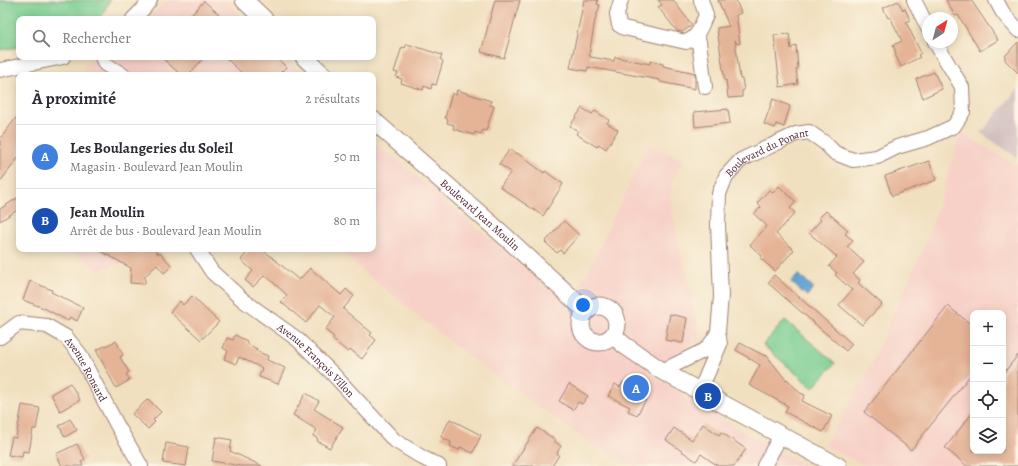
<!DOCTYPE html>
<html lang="fr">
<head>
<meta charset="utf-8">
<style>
  :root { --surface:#fff; --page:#f2f2f3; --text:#2b2b33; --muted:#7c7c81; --line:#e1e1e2; --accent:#c8321e }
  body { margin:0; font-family:Alegreya,serif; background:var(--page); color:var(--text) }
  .controls { position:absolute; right:12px; bottom:12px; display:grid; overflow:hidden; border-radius:8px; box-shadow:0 2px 10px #0003 }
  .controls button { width:36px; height:36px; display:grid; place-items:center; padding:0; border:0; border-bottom:1px solid var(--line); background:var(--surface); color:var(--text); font:20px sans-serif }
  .compass { position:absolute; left:922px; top:12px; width:36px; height:36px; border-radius:50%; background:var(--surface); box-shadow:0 2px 10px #0003; rotate:36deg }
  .you { position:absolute; left:583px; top:305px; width:14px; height:14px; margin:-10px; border:3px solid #fff; border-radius:50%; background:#1a73e8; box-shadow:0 0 0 6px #1a73e833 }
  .badge { display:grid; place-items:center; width:26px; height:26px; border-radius:50%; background:var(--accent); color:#fff; font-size:13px; font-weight:700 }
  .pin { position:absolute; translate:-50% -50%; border:2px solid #fff; box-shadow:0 1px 4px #0006 }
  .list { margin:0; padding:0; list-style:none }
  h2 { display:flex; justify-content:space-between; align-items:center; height:52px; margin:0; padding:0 16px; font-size:17px }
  h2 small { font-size:13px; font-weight:400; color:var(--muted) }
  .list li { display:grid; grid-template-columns:26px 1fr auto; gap:12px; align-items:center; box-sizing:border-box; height:64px; padding:0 16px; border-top:1px solid var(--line) }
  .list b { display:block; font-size:15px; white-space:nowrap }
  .list p { margin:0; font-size:13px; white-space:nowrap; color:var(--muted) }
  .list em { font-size:13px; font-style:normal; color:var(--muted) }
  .icon { flex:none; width:22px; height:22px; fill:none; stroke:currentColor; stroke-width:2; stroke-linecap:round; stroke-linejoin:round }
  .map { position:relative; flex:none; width:1018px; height:466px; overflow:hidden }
  .search { position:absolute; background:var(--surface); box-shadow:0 2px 10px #0003; left:16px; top:16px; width:360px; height:44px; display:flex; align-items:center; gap:10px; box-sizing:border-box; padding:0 14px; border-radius:8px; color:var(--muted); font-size:15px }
  .panel { position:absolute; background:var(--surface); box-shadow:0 2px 10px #0003; left:16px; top:72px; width:360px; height:180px; border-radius:8px }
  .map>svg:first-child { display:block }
</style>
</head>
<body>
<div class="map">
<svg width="1018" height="466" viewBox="0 0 1018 466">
  <rect width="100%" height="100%" fill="#fcf5e5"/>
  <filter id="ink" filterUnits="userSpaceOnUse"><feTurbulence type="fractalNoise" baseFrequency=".025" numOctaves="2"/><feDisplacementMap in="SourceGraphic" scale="8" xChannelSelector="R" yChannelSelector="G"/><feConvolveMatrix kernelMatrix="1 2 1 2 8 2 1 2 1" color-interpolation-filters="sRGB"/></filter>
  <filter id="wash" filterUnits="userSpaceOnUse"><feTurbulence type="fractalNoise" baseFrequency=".012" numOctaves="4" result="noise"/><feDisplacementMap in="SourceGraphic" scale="16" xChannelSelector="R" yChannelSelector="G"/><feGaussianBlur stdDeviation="0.9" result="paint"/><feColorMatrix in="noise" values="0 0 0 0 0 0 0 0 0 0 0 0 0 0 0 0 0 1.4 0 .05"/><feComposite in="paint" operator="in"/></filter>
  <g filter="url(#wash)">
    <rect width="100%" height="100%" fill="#f1e0bf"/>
    <path fill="#f7d1c8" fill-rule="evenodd" d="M168,0H224L244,19H146Z
      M96,57H284L303,75H81L85,64Z
      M961,132L1018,167V466H866L824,446L845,412L866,375L928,238ZM973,313H1003V451H973Z
      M373,140L566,303L586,275L649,144L683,160L672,183L670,201L680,250L689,281L700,338L649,373L753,438L808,466H633L592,445L460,350L336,249H373Z
      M73,249H143L125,262L96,271Z"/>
    <path fill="#d2bfc0" d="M1018,89V158L981,133Z"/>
    <path fill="#7ace92" stroke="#62765e" d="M0,0H110L100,19H19V47L0,50Z
      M785,320L835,363L813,388L763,345Z"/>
    <path fill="#5ea3d3" stroke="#54617f" d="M798,274L814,288L807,296L791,282Z"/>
    <g id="blocks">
      <path fill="#e5b396" d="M495,0H520L504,58L481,52Z
        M584,0H598L597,4L600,5L595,20L589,55H590V57L614,61L615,57L650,64L651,61L663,64V66L695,73V89L660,82V80L588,67L587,71L570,68Z
        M658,0H673L692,25L682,32L677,31L658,7L662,5Z
        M718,0H736L741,13L736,15L740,43L737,44L735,40L740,79H742L744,90L742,91V97L728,98L726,80L725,81L722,63L717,28L729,26Z
        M946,0H971L998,40L980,51L958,15L955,16Z
        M204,1L224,19H188Z
        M898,1L903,10L905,9L910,20L906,22L921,53L918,55L920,57L901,67L895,54L896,53L893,45L902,41L890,17L888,18L883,8Z
        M789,34L791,49L796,45L798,69H796L798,84L780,87L774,35Z
        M1018,42V73L1005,60V56Z
        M407,44L442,55L440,59L443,61L436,85L432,84L431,89L424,86L423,90L401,83L402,79L396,77L398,73L394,72L402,47L405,48Z
        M161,57H205L188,75H181Z
        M225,57H276L286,67L278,75H244Z
        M934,72L942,89L923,98L916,79Z
        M457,90L491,101L490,105L494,106L486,131L483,130L481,134L475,132L474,135L453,129L454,125L447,123L448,119L445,118L452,93L456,95Z
        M773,99L790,106L784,127L776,124L775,128L764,124Z
        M582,108L592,114L595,111L609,120L607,123L618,130L606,149L599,144L597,147L576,134L578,131L570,126Z
        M728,109L730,123L695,127L694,112Z
        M19,114V157L0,182V139Z
        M510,149L516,154L517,153L544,173L545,171L563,184L543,216L500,187L511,172L499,164Z
        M929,161L936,180L892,196L885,176Z
        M779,186L796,202L790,208L795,213L776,234L794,250L775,271L760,258L762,256L750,245L767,226L754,214L761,207L757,203L769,190L773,193Z
        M19,197V209L0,221V209Z
        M826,211L848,230L845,234L853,240L847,247L864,262L853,274L860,280L858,283L882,304L862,325L839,305L852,290L835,275L837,273L829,266L837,257L809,233L821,220L819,218Z
        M564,221L579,235L563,253L560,250L557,253L545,242Z
        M97,249H154L158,254L160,253L172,266L164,273L157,265L145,276V284L130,283L131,268Z
        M250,249H262L299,280L310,268L341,295L346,289L354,296L343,309L372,333L370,335L376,340L362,359L351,350L348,352L332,339L334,337L325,330L335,317L320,305L306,323L281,302L287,295L265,275L253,287L245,280L253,271L241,260Z
        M774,275L852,344L846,351L768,283Z
        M30,281L52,290L51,292L83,308L77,321L70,317L68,321L46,309L23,300Z
        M192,296L219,322L201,340L170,312L180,301L183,305Z
        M948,306L973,326V372L911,450L864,412Z
        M670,314L687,318L683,343L665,340Z
        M235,335L247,341L246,343L257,349L256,351L268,356L267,360L285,368L278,384L259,377L262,368L239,357L236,364L224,359L228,351L223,348L227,338L233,340Z
        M116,341L123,355L120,357L129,372L126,374L130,380L116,388L96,350Z
        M740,343L765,356L766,355L786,380L787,379L800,393L805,395L802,401L832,416L823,432L785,412L788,406L749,385L760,365L736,350Z
        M1018,355V466H967L945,448L973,412V451H1003V374Z
        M636,376L645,381L640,391L649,395L637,415L628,411L630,407L608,396L615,384L620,387L623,382L631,386Z
        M70,383L80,400L60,411L51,394Z
        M569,384L588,396L582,404L578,402L573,410L559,401Z
        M306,393L319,401L314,409L343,427L330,448L317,441L318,439L313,436L317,430L293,415Z
        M148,399L161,412L153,420L155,422L148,429L132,414Z
        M22,405L40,408L36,429H33L29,452L23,451L22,457L8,455L12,437L16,438Z
        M70,419L77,430L65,437L59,426Z
        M450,419L481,435L473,453L460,447L459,450L450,446L451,442L441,437Z
        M703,424L719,435L721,432L746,449L734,466H718L701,454L696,461L666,440L674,428L692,440Z
        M537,428L556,440L554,441L561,446L557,453L559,455L552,466H512Z
        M216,437L232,440L230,451L262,466H241L212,461Z
        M166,443L189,447L186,466L163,463Z
        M77,444L85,459L81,462L83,466H62L56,454Z"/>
    </g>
  </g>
  <g filter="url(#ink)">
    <use href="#blocks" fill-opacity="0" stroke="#9e8075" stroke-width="1"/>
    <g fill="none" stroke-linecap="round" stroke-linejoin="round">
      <defs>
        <g id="minor">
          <path d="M621,0L617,14L619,25L624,28L686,42C698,38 701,26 706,15L701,0"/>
          <path d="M914,0L928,28"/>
          <path d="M996,0L1003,13L1018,30"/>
          <path d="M133,19L144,8L150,0"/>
          <path d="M696,36L699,42L705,87"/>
          <path d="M102,57L105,64L123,75"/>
          <path d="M0,70L63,57"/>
          <path id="s1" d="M197,249L212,272L243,300L297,339L332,373L394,440L423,458L439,466"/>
          <path id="s2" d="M718,332L721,296L718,224L719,194L726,176L741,160L796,134L809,132L825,143L835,153L853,160L877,157L897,147L928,138L954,126L963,112L962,87L935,42"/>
          <path id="s3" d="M0,337L19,323L47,326L66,337L79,353L117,425L141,466"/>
          <path d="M662,371L705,350L712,342L718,332L720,344L700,391"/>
          <path d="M764,466L781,435"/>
        </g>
        <g id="tertiary">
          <path d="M244,0L264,19"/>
          <path d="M304,57L323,75"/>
          <path id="s4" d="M373,120L508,239L586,311"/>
          <circle cx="599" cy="324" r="18"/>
          <path d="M614,336L624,345L662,371L838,466"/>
        </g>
      </defs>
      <use href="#minor" stroke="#9e8075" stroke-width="16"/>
      <use href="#tertiary" stroke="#9e8075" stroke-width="19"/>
      <use href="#minor" stroke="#fff" stroke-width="14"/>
      <use href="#tertiary" stroke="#fff" stroke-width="17"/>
    </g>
  </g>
  <g text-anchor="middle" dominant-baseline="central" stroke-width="3.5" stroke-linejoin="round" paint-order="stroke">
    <g font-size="11" fill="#4a1f2b" stroke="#fcf5e5">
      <text stroke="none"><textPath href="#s2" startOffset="206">Boulevard du Ponant</textPath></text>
      <text stroke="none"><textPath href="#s4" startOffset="143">Boulevard Jean Moulin</textPath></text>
      <text stroke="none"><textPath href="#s1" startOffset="164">Avenue François Villon</textPath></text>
      <text stroke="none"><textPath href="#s3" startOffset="112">Avenue Ronsard</textPath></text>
    </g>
  </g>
</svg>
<div class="controls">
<button>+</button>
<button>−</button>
<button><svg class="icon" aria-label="locate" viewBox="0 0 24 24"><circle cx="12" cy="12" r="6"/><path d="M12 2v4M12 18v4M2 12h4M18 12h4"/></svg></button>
<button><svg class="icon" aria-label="layers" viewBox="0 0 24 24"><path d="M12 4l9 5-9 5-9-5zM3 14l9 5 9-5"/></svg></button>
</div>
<svg class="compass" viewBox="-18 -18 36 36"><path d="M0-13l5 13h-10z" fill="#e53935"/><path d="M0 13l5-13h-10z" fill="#7c7c81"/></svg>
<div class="you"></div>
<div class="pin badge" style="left:636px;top:388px;background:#3f7fe0">A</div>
<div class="pin badge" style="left:708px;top:396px;background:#1a4fb4">B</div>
<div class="search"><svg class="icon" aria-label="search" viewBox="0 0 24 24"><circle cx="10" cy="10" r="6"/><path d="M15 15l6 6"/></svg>Rechercher</div>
<section class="panel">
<h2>À proximité<small>2 résultats</small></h2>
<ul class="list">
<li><span class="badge" style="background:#3f7fe0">A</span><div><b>Les Boulangeries du Soleil</b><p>Magasin · Boulevard Jean Moulin</p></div><em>50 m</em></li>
<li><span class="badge" style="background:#1a4fb4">B</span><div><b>Jean Moulin</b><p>Arrêt de bus · Boulevard Jean Moulin</p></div><em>80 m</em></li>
</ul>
</section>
</div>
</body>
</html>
